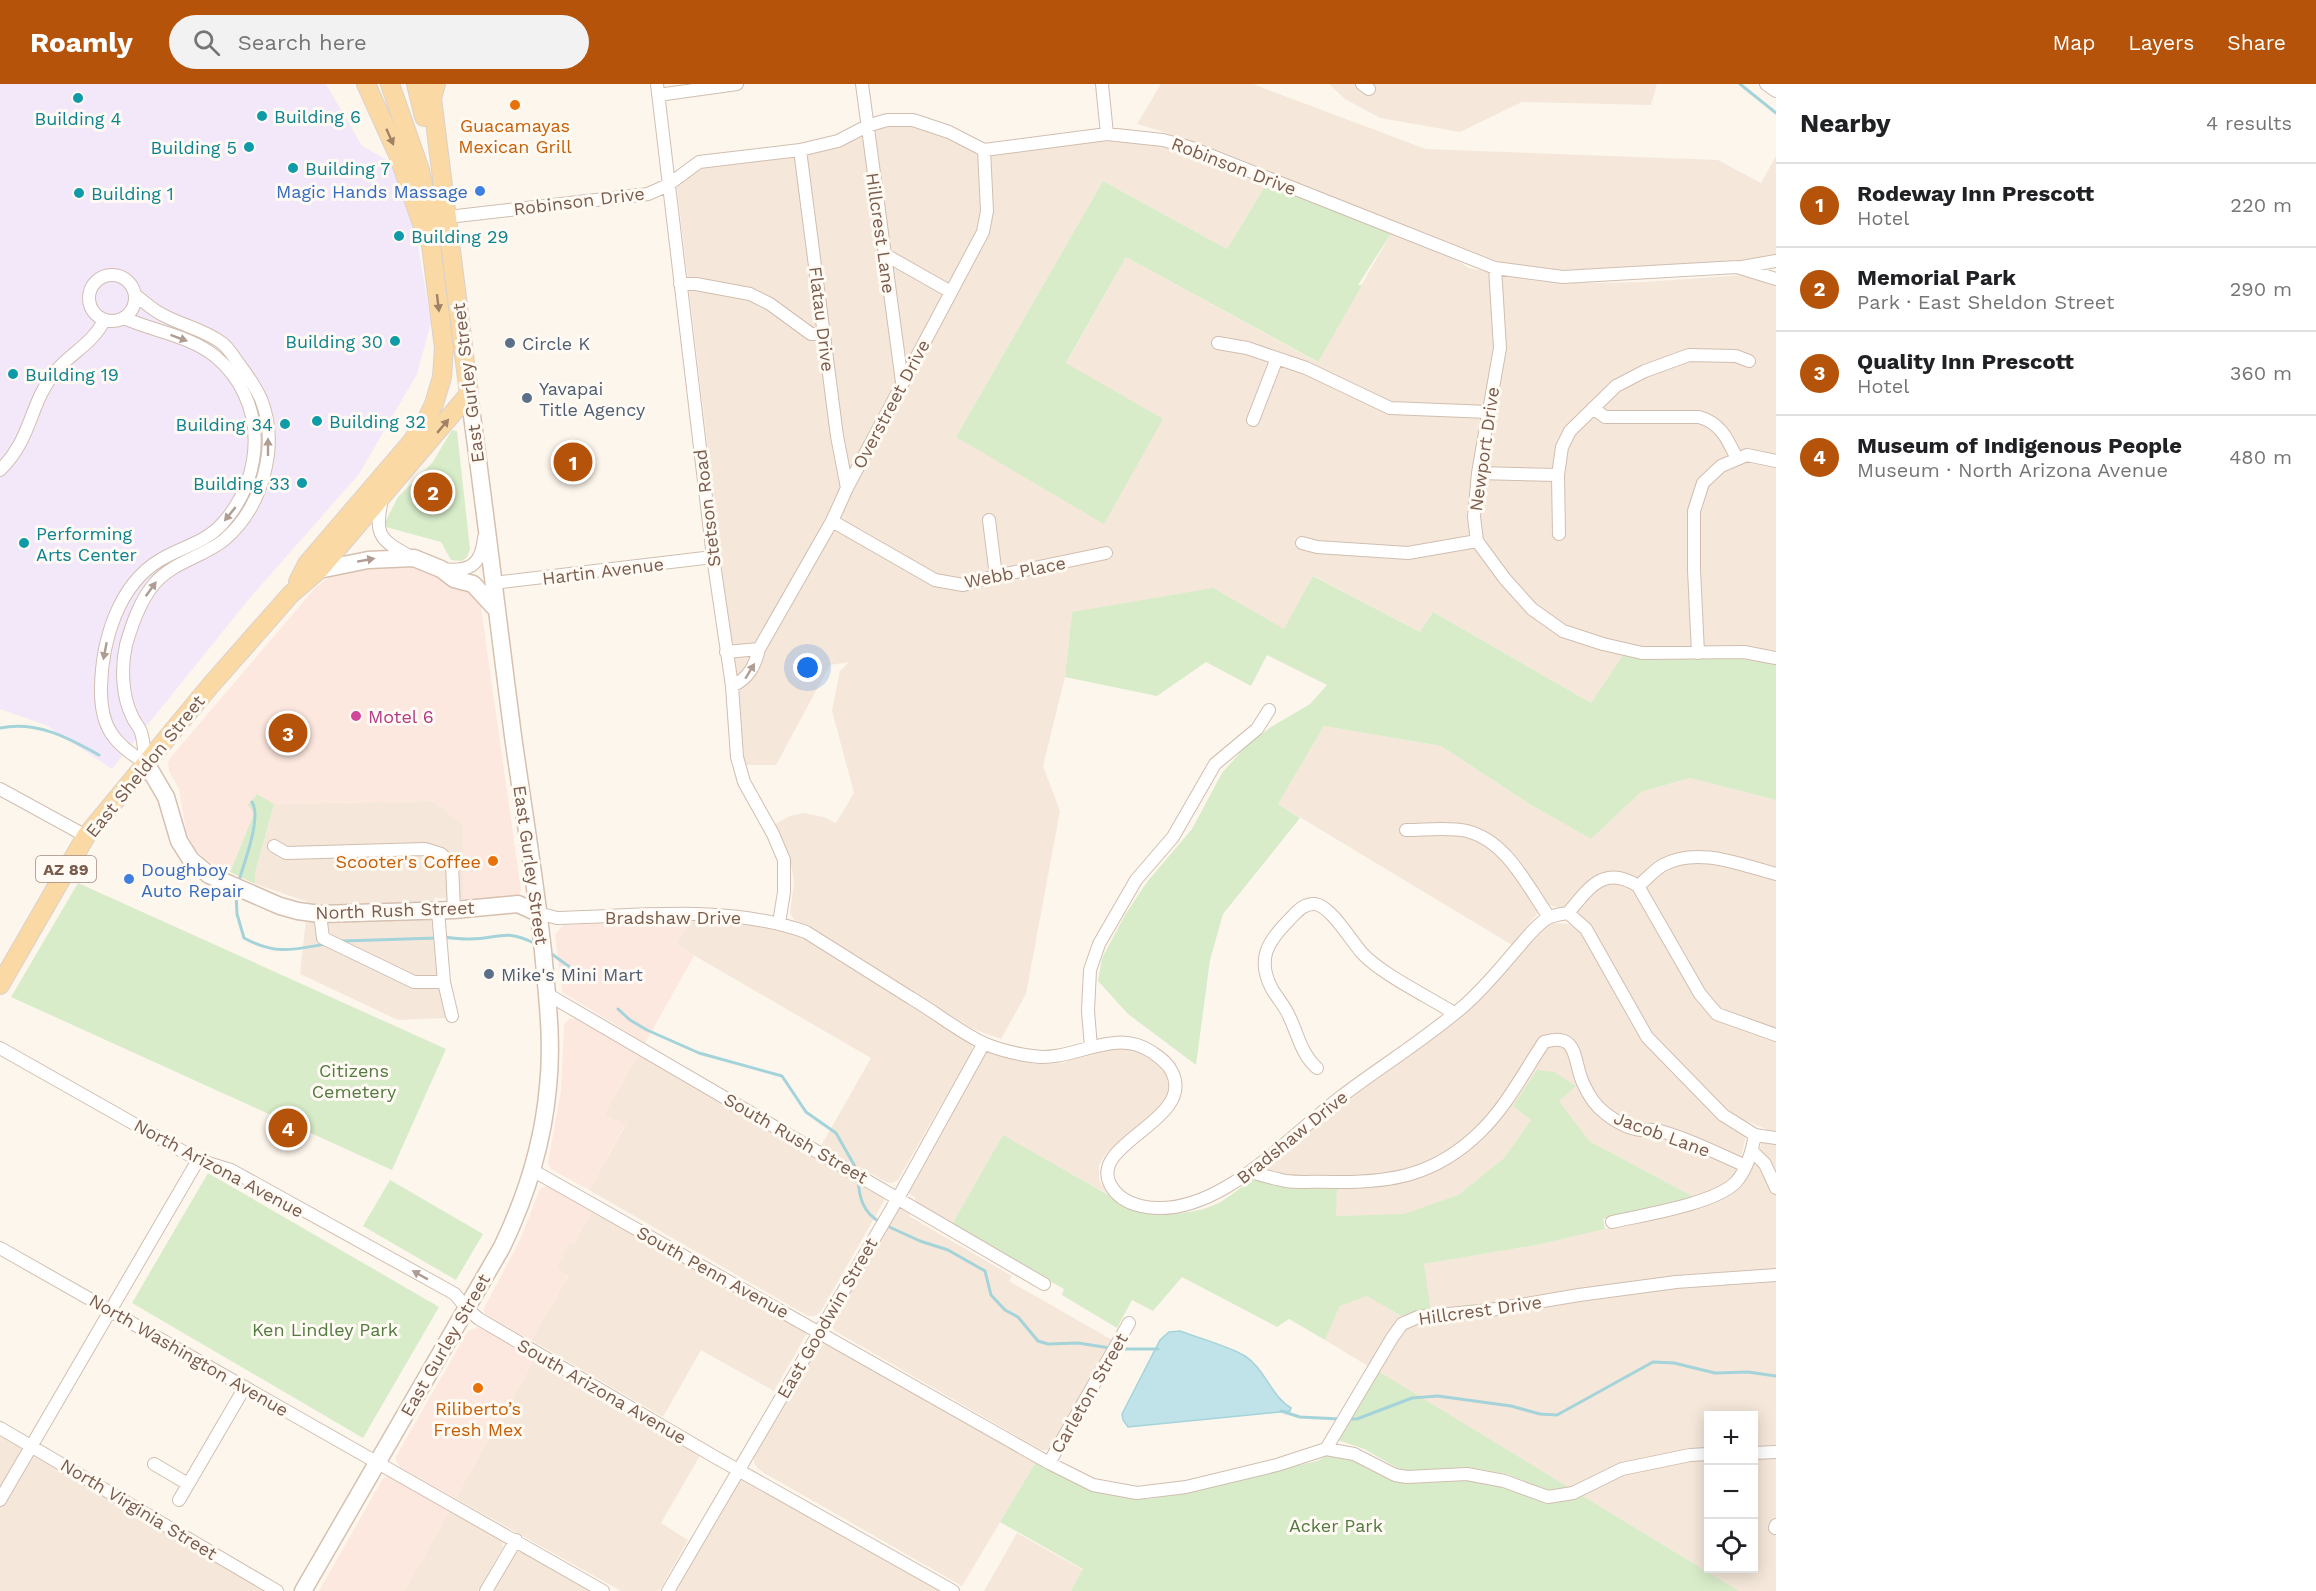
<!DOCTYPE html>
<html lang="en">
<head>
<meta charset="utf-8">
<style>
  :root { --surface:#fff; --page:#f2f2f2; --text:#202124; --muted:#757577; --line:#e0e0e0; --accent:#b45309 }
  body { margin:0; font-family:"Work Sans",sans-serif; background:var(--page); color:var(--text) }
  .controls { position:absolute; right:18px; bottom:18px; display:grid; overflow:hidden; border-radius:0px; box-shadow:0 3px 15px #0003 }
  .controls button { width:54px; height:54px; display:grid; place-items:center; padding:0; border:0; border-bottom:2px solid var(--line); background:var(--surface); color:var(--text); font:30px sans-serif }
  .you { position:absolute; left:808px; top:584px; width:21px; height:21px; margin:-15px; border:4px solid #fff; border-radius:50%; background:#1a73e8; box-shadow:0 0 0 9px #1a73e833 }
  .badge { display:grid; place-items:center; width:39px; height:39px; border-radius:50%; background:var(--accent); color:#fff; font-size:20px; font-weight:700 }
  .pin { position:absolute; translate:-50% -50%; border:3px solid #fff; box-shadow:0 2px 6px #0006 }
  .list { margin:0; padding:0; list-style:none }
  h2 { display:flex; justify-content:space-between; align-items:center; height:78px; margin:0; padding:0 24px; font-size:26px }
  h2 small { font-size:20px; font-weight:400; color:var(--muted) }
  .list li { display:grid; grid-template-columns:39px 1fr auto; gap:18px; align-items:center; box-sizing:border-box; height:84px; padding:0 24px; border-top:2px solid var(--line) }
  .list b { display:block; font-size:22px; white-space:nowrap }
  .list p { margin:0; font-size:20px; white-space:nowrap; color:var(--muted) }
  .list em { font-size:20px; font-style:normal; color:var(--muted) }
  .icon { flex:none; width:33px; height:33px; fill:none; stroke:currentColor; stroke-width:2; stroke-linecap:round; stroke-linejoin:round }
  .map { position:relative; flex:none; width:1776px; height:1507px; overflow:hidden }
  header { display:flex; align-items:center; gap:36px; box-sizing:border-box; height:84px; padding:0 30px; background:var(--accent); color:#fff }
  header strong { font-size:28px }
  nav { display:flex; gap:33px; margin-inline-start:auto; font-size:21px }
  .search { width:420px; height:54px; background:var(--page); display:flex; align-items:center; gap:15px; box-sizing:border-box; padding:0 21px; border-radius:33px; color:var(--muted); font-size:22px }
  main { display:flex }
  aside { flex:1; background:var(--surface) }
  .map>svg:first-child { display:block }
</style>
</head>
<body>
<header>
<strong>Roamly</strong>
<div class="search"><svg class="icon" aria-label="search" viewBox="0 0 24 24"><circle cx="10" cy="10" r="6"/><path d="M15 15l6 6"/></svg>Search here</div>
<nav><a>Map</a><a>Layers</a><a>Share</a></nav>
</header>
<main>
<div class="map">
<svg width="1776" height="1507" viewBox="0 0 1776 1507">
  <rect width="100%" height="100%" fill="#fdf6ec"/>
  <path fill="#f5e8da" fill-rule="evenodd" d="M1161,0H1253L1426,65L1718,76L1761,99L1776,72V173L1719,182L1576,188L1540,187L1500,178L1164,48L1137,40Z
    M1329,0H1657L1651,21L1522,18L1460,48L1380,34L1345,15Z
    M898,36L936,46L953,58L972,66L1145,52L1267,99L1227,165L1103,97L956,353L1066,280L1126,173L1317,278L1392,148L1443,168L1469,184L1536,197L1593,199L1643,198L1745,191L1776,200V580L1726,573L1655,576L1623,571L1591,619L1433,528L1420,548L1314,492L1284,546L1072,528L1065,593L1043,682L1060,727L1026,910L1001,955L971,944L808,842L794,836L790,829L794,798L791,780L785,760L775,740L790,732L803,729L824,733L836,739L854,709L832,627L840,587L849,578L830,581L776,681H745L677,104L679,97L692,87L710,80L814,68Z
    M1324,642L1441,662L1531,721L1591,755L1641,708L1690,694L1776,716V1093L1759,1067L1766,1045L1741,1035L1722,1021L1651,947L1594,848L1564,825L1545,820L1512,861L1278,720Z
    M431,717L463,739V815L434,814L448,934L398,936L300,890L308,818L255,800V789L274,720Z
    M691,834L762,840L806,853L969,955L972,960V967L898,1096L892,1099L886,1098L821,1062L871,974L676,861Z
    M1554,839L1569,840L1582,849L1644,957L1746,1051L1739,1083L1729,1098L1696,1114L1589,1057L1558,1017L1576,1002L1531,1036L1504,1074L1458,1111L1404,1131L1335,1132L1337,1102L1252,1095L1342,1017L1442,943L1539,846Z
    M1126,962L1144,967L1163,983L1169,995L1168,1008L1160,1023L1107,1068L1099,1081V1096L1108,1110L1003,1052L951,1142L918,1121L914,1113L907,1107L983,970L993,966L1034,980L1063,979L1106,963Z
    M639,969L884,1111V1117L821,1227L815,1232H808L589,1106L625,1042L604,1030Z
    M1753,1075L1764,1085L1776,1111V1507H1739L1325,1256L1340,1222L1367,1211L1400,1232L1424,1180L1537,1161L1708,1120L1734,1108L1744,1100ZM1708,1332H1754V1484H1708Z
    M903,1121L913,1126L909,1132L1012,1192L1009,1197L1114,1257L1054,1362L1048,1366H1041L835,1247L831,1242L832,1235L897,1123Z
    M593,1126L803,1245L806,1251L774,1307L701,1266L663,1333L531,1256L568,1192L555,1184L570,1159L573,1161Z
    M821,1259H827L1036,1378L962,1502L759,1386L754,1379V1373L816,1263Z
    M535,1274L701,1370L661,1439L688,1456L659,1507H621L455,1414Z
    M0,1348L276,1507H0Z
    M742,1395L945,1507H673L737,1399Z
    M450,1426L498,1453L502,1458L503,1463L478,1507H404Z
    M1017,1449L1083,1486L1071,1507H984Z
    M517,1468H523L593,1507H492L513,1471Z"/>
  <path fill="#fde8e0" d="M401,477L459,499L480,516L521,806L519,811L515,813L463,815V739L431,717L274,720L257,710L254,728L230,788L205,776L194,764L186,747L179,705L169,687L168,679L170,674L315,504L335,489Z
    M691,834L676,861L694,872L645,959L562,908L555,851L563,841Z
    M576,934L639,969L604,1030L625,1041L589,1106L551,1085L548,1079L561,1006L564,940L569,935Z
    M544,1103H552L593,1126L573,1161L570,1160L556,1184L568,1191L531,1256L486,1231L483,1226L519,1158L540,1105Z
    M478,1243L535,1274L455,1414L400,1383L395,1374L468,1247Z
    M386,1392H392L450,1426L404,1507H319L382,1396Z"/>
  <path fill="#f3e8fa" d="M0,0H326L362,62L399,83L412,126L431,239L417,290L359,390L249,515L112,685L46,641L0,625Z"/>
  <path fill="#d8ecc9" d="M1103,97L1227,165L1267,99L1392,148L1358,201H1362L1318,278L1126,173L1066,279L1163,335L1104,440L956,353Z
    M452,346L457,347L470,465L467,473L462,477L451,476L441,458L386,443L385,438L398,413L432,379Z
    M1313,492L1420,548L1433,528L1591,619L1623,571L1655,576L1726,573L1776,580V716L1690,694L1641,708L1591,755L1531,721L1441,662L1324,642L1278,720L1300,734L1223,830L1210,876L1196,981L1128,930L1098,897L1102,874L1125,831L1147,798L1192,745L1222,689L1246,662L1271,643L1310,620L1327,601L1267,571L1251,602L1206,578L1157,612L1065,593L1072,528L1213,504L1284,545Z
    M257,710L274,720L255,789V800L230,788L254,729L248,721Z
    M78,799L446,965L392,1086L11,913Z
    M1537,986L1554,988L1576,1002L1559,1017L1589,1057L1696,1114L1603,1135L1605,1145L1537,1161L1424,1180L1431,1228L1401,1232L1367,1212L1340,1222L1325,1256L1289,1235L1277,1243L1182,1193L1153,1227L1132,1216L1117,1244L1062,1211L1064,1205L951,1142L1003,1051L1135,1126C1161,1131 1197,1132 1222,1117C1232,1111 1242,1102 1252,1095L1337,1102L1336,1132L1404,1130L1458,1111L1504,1074L1531,1036L1513,1022Z
    M208,1089L439,1223L363,1354L132,1219Z
    M390,1096L483,1150L456,1196L363,1142Z
    M1376,1286L1570,1404L1547,1406L1506,1390L1468,1383L1414,1390L1399,1385L1364,1365L1338,1356Z
    M1332,1369L1354,1375L1393,1394H1465L1503,1402L1539,1416L1553,1419L1581,1411L1739,1507H1071L1083,1485L1000,1438L1036,1378L1081,1401L1114,1412L1150,1415L1317,1377Z"/>
  <path fill="#bfe3e8" stroke="#a5d3da" stroke-width="1.5" d="M1180,1247C1196,1253 1231,1263 1245,1272C1265,1285 1271,1312 1291,1324L1290,1327L1128,1343L1123,1336L1122,1330L1160,1256L1169,1248Z"/>
  <g fill="none" stroke-linecap="round" stroke-linejoin="round">
    <path stroke="#a5d3da" stroke-width="3" d="M1740,0L1776,29
      M0,644C37,637 67,653 99,671
      M239,797C244,778 262,734 252,718
      M236,809L237,830L244,854C275,871 292,866 326,860
      M443,853C451,854 459,855 467,855C498,856 504,843 536,860
      M342,857L437,854
      M549,868L582,892
      M618,925L630,936L647,946L699,969L782,992L806,1028L836,1049L857,1086
      M858,1095C859,1113 863,1129 880,1138
      M885,1141L920,1157L948,1166L985,1187L991,1211L1005,1226L1018,1233L1038,1257L1048,1260L1078,1259L1110,1264
      M1120,1265H1158
      M1281,1327L1300,1333L1340,1335
      M1349,1335H1357L1412,1314L1438,1312L1511,1322L1540,1330L1557,1331L1653,1278L1674,1279L1715,1289L1748,1288L1776,1292"/>
    <defs>
      <path id="street" d="M657,0L713,473L732,602L737,673L744,698L773,750L784,776V808L779,839
        M862,0L902,298
        M1102,0L1107,50
        M1362,0L1369,5
        M1766,0L1776,7
        M658,11L737,0
        M800,66L837,352L847,404
        M448,133L648,110L668,101L699,78L800,66L838,57L867,42L887,36H913L949,48L984,66L1107,50L1163,56L1192,64L1495,184L1563,193L1737,183L1776,195
        M884,170L951,208
        M1742,183L1776,177
        M1495,184L1500,264L1478,389L1474,433L1477,457L1505,495L1532,525L1563,547L1603,560L1642,569L1744,568L1776,574
        M89 214a23 23 0 1 1 46 0a23 23 0 1 1-46 0Z
        M680,200H696L750,210L770,220L811,250H824
        M135,211C145,218 153,227 165,232C184,242 205,246 222,259C229,264 234,274 239,280C248,292 255,302 261,315C280,362 262,424 224,456C203,473 173,478 155,499C140,516 132,540 126,561C121,583 122,612 132,632C134,638 139,642 141,648C144,658 144,669 146,679
        M124,234C153,247 191,252 216,273C267,316 266,392 222,440C205,459 181,463 160,476C118,501 102,557 101,603C100,642 113,660 146,679
        M1218,259L1247,264L1306,284L1390,324L1489,328
        M1593,324L1605,333H1699C1721,339 1728,356 1737,375
        M1253,336L1277,274
        M0,386C32,355 29,321 54,289C69,270 94,259 104,236
        M1478,389L1558,391
        M382,416C373,453 382,457 413,474
        M989,436L996,492
        M832,437L935,496L963,501L996,492L1106,469
        M1559,450L1558,391L1562,363L1570,347L1616,302L1645,287L1689,271L1736,272L1749,277
        M1302,459L1317,463L1408,469L1477,457
        M441,485C468,488 481,483 484,454
        M493,499L713,473
        M726,568L759,565
        M1698,569L1694,486V427L1703,399L1721,382L1747,371L1776,377
        M732,602C748,595 755,582 759,565L832,437L847,404L983,148L987,127L984,66
        M0,705L86,752
        M1406,746C1425,746 1449,743 1467,747C1507,757 1527,802 1549,833
        M274,762L286,769L425,765L441,770L452,780L454,826
        M1638,802L1700,910L1717,930L1776,951
        M438,827L444,898L452,932
        M538,829L557,834C640,832 727,820 806,848C841,870 876,892 911,914C935,928 958,947 983,959C997,965 1017,970 1032,972C1074,979 1112,942 1152,968C1160,974 1168,979 1172,988C1196,1036 1089,1059 1110,1100C1116,1112 1128,1119 1141,1122C1214,1139 1290,1051 1342,1012C1383,981 1427,954 1465,921C1483,905 1499,886 1515,867C1525,856 1534,843 1546,835C1552,831 1561,830 1568,829L1586,845L1647,953L1723,1031L1755,1051L1776,1054
        M1568,829C1589,804 1604,780 1638,802C1646,796 1654,786 1663,781C1698,762 1741,781 1776,790
        M320,830L323,854L414,898H444
        M547,910L1044,1200
        M1091,963L1088,927L1090,886L1099,860L1136,796L1173,753L1215,680L1257,645L1269,626
        M0,964L198,1076L231,1086L455,1210L467,1225L479,1235L715,1373L953,1507
        M1317,984C1301,970 1298,950 1289,932C1285,922 1277,914 1272,905C1256,875 1268,857 1289,836C1296,829 1303,819 1315,820C1331,822 1351,857 1362,869C1381,890 1429,913 1454,929
        M1752,1067L1765,1080L1776,1104
        M532,1086L1049,1379L1093,1401L1137,1409L1186,1403L1277,1381L1326,1365L1392,1254L1402,1240L1418,1233L1490,1226L1579,1211L1676,1198L1776,1191
        M1251,1088C1262,1091 1275,1095 1286,1097C1301,1099 1317,1097 1333,1098C1392,1099 1436,1091 1480,1048C1506,1023 1524,988 1544,958C1579,947 1573,977 1583,999C1588,1010 1595,1022 1605,1029C1615,1037 1629,1045 1642,1046C1648,1046 1655,1045 1660,1047C1690,1055 1718,1070 1746,1082
        M1612,1138C1642,1131 1715,1120 1736,1098C1747,1086 1752,1067 1755,1051
        M0,1164L603,1507
        M0,1344L277,1507
        M1326,1365L1354,1370L1395,1391L1407,1393L1467,1390L1504,1397L1548,1413L1573,1409L1622,1385L1690,1371L1708,1370
        M1754,1369L1776,1368
        M1049,1379L1129,1239
        M154,1380L188,1400
        M0,1416L198,1076
        M179,1416L245,1303
        M1775,1444L1776,1441
        M486,1507L516,1456
        M668,1507L902,1107L984,959"/>
      <path id="secondary" d="M319,486L368,476L414,474L441,485L454,495L473,500L496,525
        M146,679L166,713L179,757L191,776L209,791L280,822L298,827L320,830L454,826L518,820L538,829
        M303,1507L502,1163C526,1113 543,1059 548,1003C553,957 547,912 543,867C535,795 523,723 513,652C498,538 485,424 469,310"/>
      <path id="primary" d="M366,0L399,73L422,140
        M416,0L424,33
        M298,498L307,480L409,361L424,341L434,320L442,293L444,264L431,161L430,134L420,86L390,0
        M0,901L86,752L210,602L291,510L319,486L469,310L432,14L436,0"/>
    </defs>
    <use href="#street" stroke="#d1beb0" stroke-width="14"/>
    <use href="#secondary" stroke="#d6c0b0" stroke-width="19"/>
    <use href="#primary" stroke="#dad1cd" stroke-width="20"/>
    <use href="#street" stroke="#fff" stroke-width="12"/>
    <use href="#secondary" stroke="#fff" stroke-width="16"/>
    <use href="#primary" stroke="#fbd9a5" stroke-width="18"/>
  </g>
  <defs><path id="oneway-solid" d="M-6-.8H1V-3.2L6.5 0L1 3.2V.8H-6Z" transform="scale(1.5)"/></defs>
  <g fill="#a18267">
    <use href="#oneway-solid" transform="translate(390 53) rotate(66)"/>
    <use href="#oneway-solid" transform="translate(438 219) rotate(83)"/>
    <use href="#oneway-solid" transform="translate(443 342) rotate(-50)"/>
  </g>
  <g fill="#af9d94">
    <use href="#oneway-solid" transform="translate(179 254) rotate(20)"/>
    <use href="#oneway-solid" transform="translate(268 363) rotate(-90)"/>
    <use href="#oneway-solid" transform="translate(230 430) rotate(129)"/>
    <use href="#oneway-solid" transform="translate(366 476) rotate(-10)"/>
    <use href="#oneway-solid" transform="translate(151 505) rotate(-54)"/>
    <use href="#oneway-solid" transform="translate(105 567) rotate(101)"/>
    <use href="#oneway-solid" transform="translate(750 587) rotate(-59)"/>
    <use href="#oneway-solid" transform="translate(420 1191) rotate(-151)"/>
  </g>
  <g fill="#0f9aa8" stroke="#fffaf3" stroke-width="2">
    <circle cx="78" cy="14" r="6"/>
    <circle cx="262" cy="32" r="6"/>
    <circle cx="249" cy="63" r="6"/>
    <circle cx="293" cy="84" r="6"/>
    <circle cx="79" cy="109" r="6"/>
    <circle cx="399" cy="152" r="6"/>
    <circle cx="395" cy="257" r="6"/>
    <circle cx="13" cy="290" r="6"/>
    <circle cx="317" cy="337" r="6"/>
    <circle cx="285" cy="340" r="6"/>
    <circle cx="302" cy="399" r="6"/>
    <circle cx="24" cy="459" r="6"/>
  </g>
  <g fill="#e8710a" stroke="#fffaf3" stroke-width="2">
    <circle cx="515" cy="21" r="6"/>
    <circle cx="493" cy="777" r="6"/>
    <circle cx="478" cy="1304" r="6"/>
  </g>
  <g fill="#3f7fe0" stroke="#fffaf3" stroke-width="2">
    <circle cx="480" cy="107" r="6"/>
    <circle cx="129" cy="795" r="6"/>
  </g>
  <g fill="#5c6f8a" stroke="#fffaf3" stroke-width="2">
    <circle cx="510" cy="259" r="6"/>
    <circle cx="527" cy="314" r="6"/>
    <circle cx="489" cy="890" r="6"/>
  </g>
  <circle fill="#d1479c" stroke="#fffaf3" stroke-width="2" cx="356" cy="632" r="6"/>
  <g text-anchor="middle" dominant-baseline="central" stroke-width="6" stroke-linejoin="round" paint-order="stroke">
    <rect fill="#fffaf3" stroke="#a28b7f" stroke-width="1.5" x="36" y="772" width="60" height="26" rx="4.5"/>
    <g font-size="16" font-weight="bold" fill="#7a5c4d">
      <text x="66" y="785">AZ 89</text>
    </g>
    <g font-size="18" fill="#0d838f" stroke="#fffaf3" text-anchor="start">
      <text x="274" y="32">Building 6</text>
      <text x="78" y="34" text-anchor="middle">Building 4</text>
      <text x="237" y="63" text-anchor="end">Building 5</text>
      <text x="305" y="84">Building 7</text>
      <text x="91" y="109">Building 1</text>
      <text x="411" y="152">Building 29</text>
      <text x="383" y="257" text-anchor="end">Building 30</text>
      <text x="25" y="290">Building 19</text>
      <text x="329" y="337">Building 32</text>
      <text x="273" y="340" text-anchor="end">Building 34</text>
      <text x="290" y="399" text-anchor="end">Building 33</text>
      <text x="36" y="449">Performing<tspan x="36" dy="21">Arts Center</tspan></text>
    </g>
    <g font-size="18" fill="#c56008" stroke="#fffaf3">
      <text x="515" y="41">Guacamayas<tspan x="515" dy="21">Mexican Grill</tspan></text>
      <text x="481" y="777" text-anchor="end">Scooter's Coffee</text>
      <text x="478" y="1324">Riliberto’s<tspan x="478" dy="21">Fresh Mex</tspan></text>
    </g>
    <g font-size="18" fill="#7a5c4d" stroke="#fffaf3">
      <text transform="translate(1234 82) rotate(21)">Robinson Drive</text>
      <text transform="translate(579 117) rotate(-7)">Robinson Drive</text>
      <text transform="translate(881 149) rotate(82)">Hillcrest Lane</text>
      <text transform="translate(822 235) rotate(83)">Flatau Drive</text>
      <text transform="translate(468 299) rotate(-97)">East Gurley Street</text>
      <text transform="translate(891 320) rotate(-62)">Overstreet Drive</text>
      <text transform="translate(1484 365) rotate(-82)">Newport Drive</text>
      <text transform="translate(707 424) rotate(-97)">Stetson Road</text>
      <text transform="translate(603 487) rotate(-7)">Hartin Avenue</text>
      <text transform="translate(1015 488) rotate(-11)">Webb Place</text>
      <text transform="translate(145 682) rotate(-51)">East Sheldon Street</text>
      <text transform="translate(531 781) rotate(82)">East Gurley Street</text>
      <text transform="translate(395 826) rotate(-2)">North Rush Street</text>
      <text x="673" y="833">Bradshaw Drive</text>
      <text transform="translate(1662 1050) rotate(20)">Jacob Lane</text>
      <text transform="translate(1292 1053) rotate(-39)">Bradshaw Drive</text>
      <text transform="translate(796 1054) rotate(30)">South Rush Street</text>
      <text transform="translate(219 1084) rotate(28)">North Arizona Avenue</text>
      <text transform="translate(713 1188) rotate(29)">South Penn Avenue</text>
      <text transform="translate(1480 1226) rotate(-8)">Hillcrest Drive</text>
      <text transform="translate(827 1234) rotate(-60)">East Goodwin Street</text>
      <text transform="translate(445 1261) rotate(-60)">East Gurley Street</text>
      <text transform="translate(189 1271) rotate(30)">North Washington Avenue</text>
      <text transform="translate(602 1307) rotate(30)">South Arizona Avenue</text>
      <text transform="translate(1089 1309) rotate(-60)">Carleton Street</text>
      <text transform="translate(139 1425) rotate(31)">North Virginia Street</text>
    </g>
    <g font-size="18" fill="#366cbe" stroke="#fffaf3" text-anchor="end">
      <text x="468" y="107">Magic Hands Massage</text>
      <text x="141" y="785" text-anchor="start">Doughboy<tspan x="141" dy="21">Auto Repair</tspan></text>
    </g>
    <g font-size="18" fill="#4e5e75" stroke="#fffaf3" text-anchor="start">
      <text x="522" y="259">Circle K</text>
      <text x="539" y="304">Yavapai<tspan x="539" dy="21">Title Agency</tspan></text>
      <text x="501" y="890">Mike's Mini Mart</text>
    </g>
    <g font-size="18" fill="#b23c85" stroke="#fffaf3" text-anchor="start">
      <text x="368" y="632">Motel 6</text>
    </g>
    <g font-size="18" fill="#537a41" stroke="#fffaf3">
      <text x="354" y="986">Citizens<tspan x="354" dy="21">Cemetery</tspan></text>
      <text x="325" y="1245">Ken Lindley Park</text>
      <text x="1336" y="1441">Acker Park</text>
    </g>
  </g>
</svg>
<div class="controls">
<button>+</button>
<button>−</button>
<button><svg class="icon" aria-label="locate" viewBox="0 0 24 24"><circle cx="12" cy="12" r="6"/><path d="M12 2v4M12 18v4M2 12h4M18 12h4"/></svg></button>
</div>
<div class="you"></div>
<div class="pin badge" style="left:573px;top:378px">1</div>
<div class="pin badge" style="left:433px;top:408px">2</div>
<div class="pin badge" style="left:288px;top:649px">3</div>
<div class="pin badge" style="left:288px;top:1044px">4</div>
</div>
<aside>
<h2>Nearby<small>4 results</small></h2>
<ul class="list">
<li><span class="badge">1</span><div><b>Rodeway Inn Prescott</b><p>Hotel</p></div><em>220 m</em></li>
<li><span class="badge">2</span><div><b>Memorial Park</b><p>Park · East Sheldon Street</p></div><em>290 m</em></li>
<li><span class="badge">3</span><div><b>Quality Inn Prescott</b><p>Hotel</p></div><em>360 m</em></li>
<li><span class="badge">4</span><div><b>Museum of Indigenous People</b><p>Museum · North Arizona Avenue</p></div><em>480 m</em></li>
</ul>
</aside>
</main>
</body>
</html>
